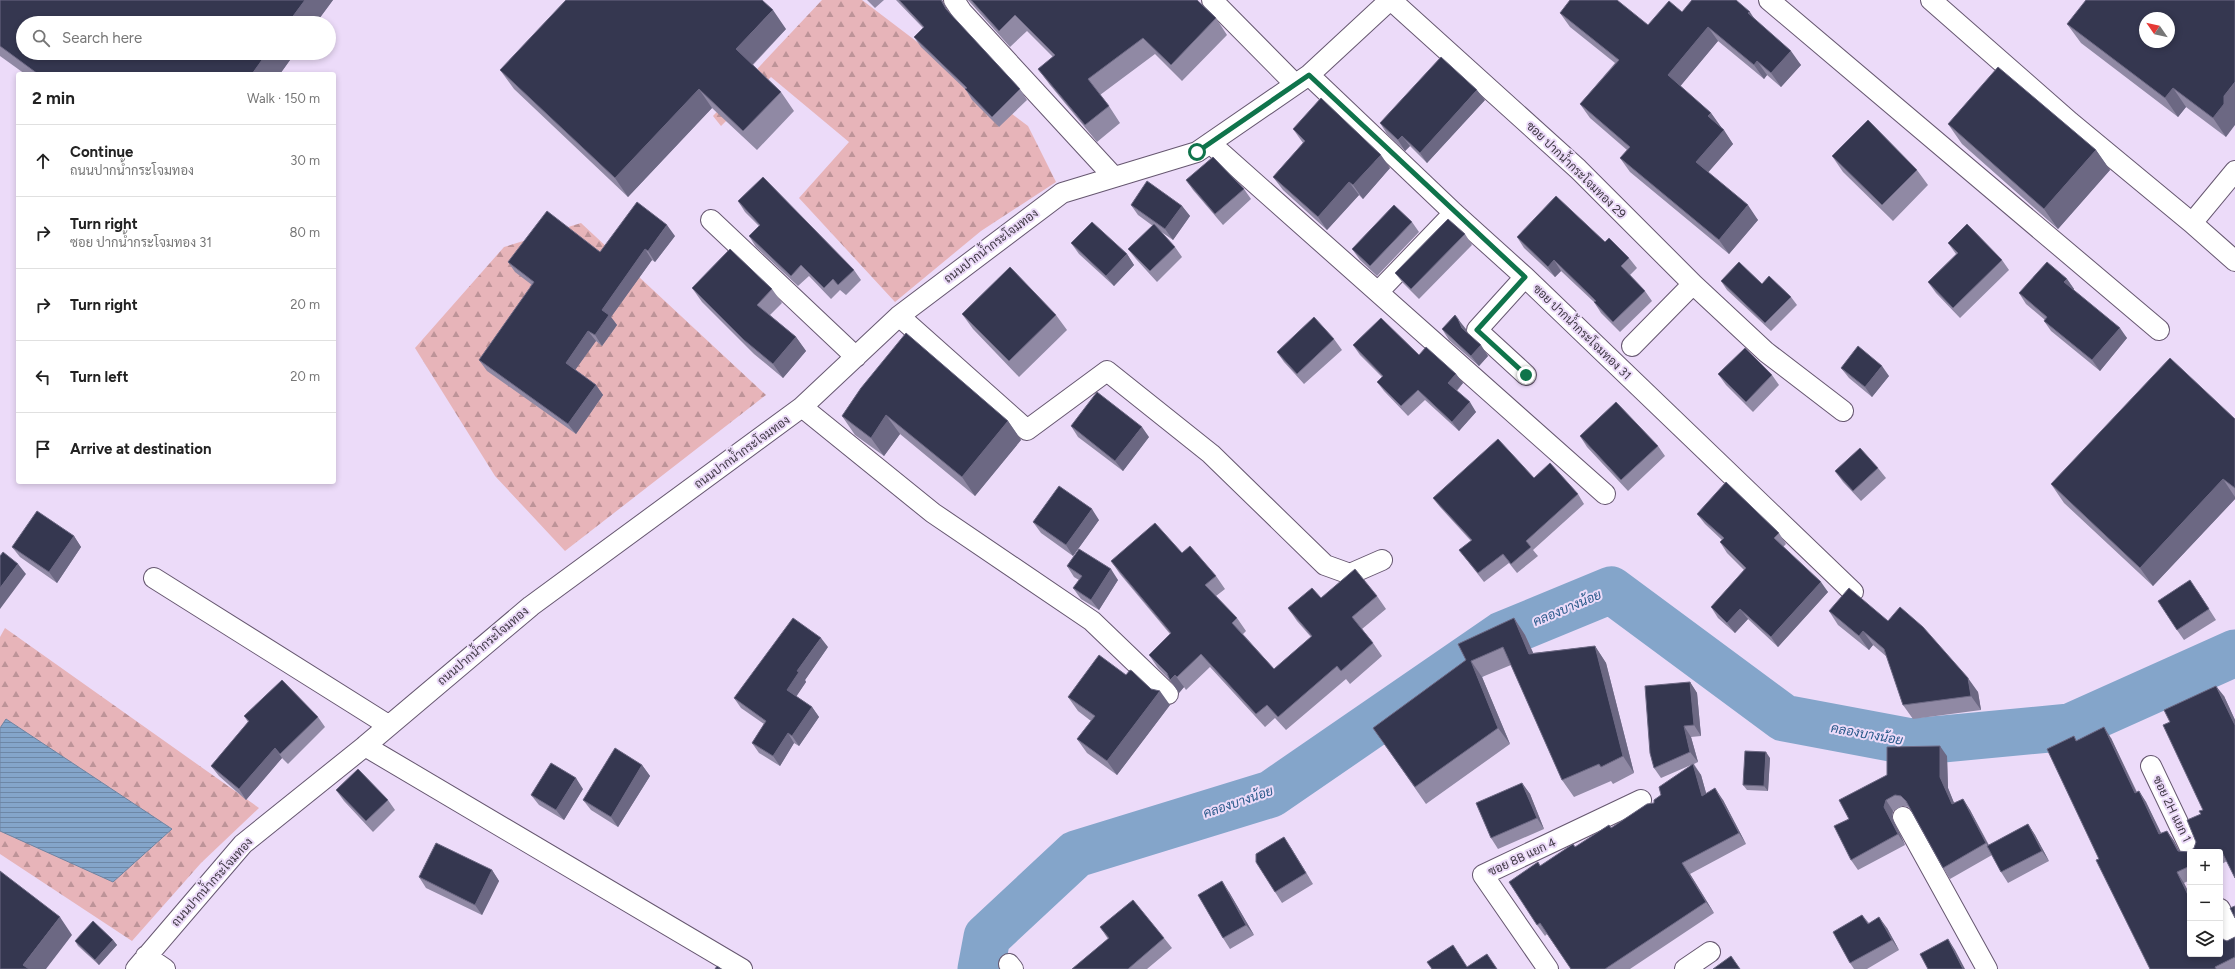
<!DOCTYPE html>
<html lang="en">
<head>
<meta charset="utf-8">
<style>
  :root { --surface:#fff; --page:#f6f6f6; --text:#222; --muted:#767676; --line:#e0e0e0 }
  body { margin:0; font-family:Figtree,Sarabun,sans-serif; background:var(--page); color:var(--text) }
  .controls { position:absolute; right:12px; bottom:12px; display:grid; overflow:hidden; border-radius:4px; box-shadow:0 2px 6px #0003 }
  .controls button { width:36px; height:36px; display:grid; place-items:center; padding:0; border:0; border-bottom:1px solid var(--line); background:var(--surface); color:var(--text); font:20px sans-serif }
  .compass { position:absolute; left:2139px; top:12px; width:36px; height:36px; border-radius:50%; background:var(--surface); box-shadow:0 2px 6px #0003; rotate:304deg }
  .stop { position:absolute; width:12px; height:12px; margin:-9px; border:3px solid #0f744b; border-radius:50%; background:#fff }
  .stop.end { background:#0f744b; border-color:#fff; box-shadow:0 1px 4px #0008 }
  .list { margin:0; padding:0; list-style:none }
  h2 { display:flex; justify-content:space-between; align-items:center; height:52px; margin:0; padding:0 16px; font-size:17px }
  h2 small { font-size:13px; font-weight:400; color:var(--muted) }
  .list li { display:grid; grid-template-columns:26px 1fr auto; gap:12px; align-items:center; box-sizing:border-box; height:72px; padding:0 16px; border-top:1px solid var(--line) }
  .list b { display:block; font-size:15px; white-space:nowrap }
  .list p { margin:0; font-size:13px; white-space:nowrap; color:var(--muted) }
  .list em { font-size:13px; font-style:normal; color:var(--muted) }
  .icon { flex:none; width:22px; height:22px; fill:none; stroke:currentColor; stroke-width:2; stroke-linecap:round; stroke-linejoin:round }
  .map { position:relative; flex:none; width:2235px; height:969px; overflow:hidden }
  .search { position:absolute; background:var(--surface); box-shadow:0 2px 6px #0003; left:16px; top:16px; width:320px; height:44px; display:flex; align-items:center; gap:10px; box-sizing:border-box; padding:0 14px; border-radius:22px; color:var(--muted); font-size:15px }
  .panel { position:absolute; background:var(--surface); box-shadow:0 2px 6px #0003; left:16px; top:72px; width:320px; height:412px; border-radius:4px }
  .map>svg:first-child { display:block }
</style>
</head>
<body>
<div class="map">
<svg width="2235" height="969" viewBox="0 0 2235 969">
  <defs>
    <pattern id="forest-firs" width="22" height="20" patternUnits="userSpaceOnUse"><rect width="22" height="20" fill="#e7b4b9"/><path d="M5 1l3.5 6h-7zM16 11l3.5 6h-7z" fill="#bd9398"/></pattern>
    <pattern id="water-rules" width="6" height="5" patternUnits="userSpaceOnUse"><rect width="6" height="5" fill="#84a5ca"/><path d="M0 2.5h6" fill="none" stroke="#6d87a6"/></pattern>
  </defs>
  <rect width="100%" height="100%" fill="#ecdbf9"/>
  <path fill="url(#forest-firs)" d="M822,0H862L1028,126L1056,182L981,231L895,302L799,198L849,142L771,77L721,126L713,116Z
    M581,223L766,395L565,551L495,476L415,348L504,247Z
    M5,628L259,808L201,863L132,941L0,854V637Z"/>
  <path fill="url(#water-rules)" stroke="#6f84a2" d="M6,719L172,829L113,882L0,831V728Z"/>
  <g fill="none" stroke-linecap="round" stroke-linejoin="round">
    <path stroke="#84a5ca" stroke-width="47" d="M981,969L987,937L1076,854L1271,794L1502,635L1611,590L1784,718L1912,742L2070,727L2235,653"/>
    <defs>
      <path id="street" d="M954,0L962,12L1113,176
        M1212,0L1295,84
        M1391,0L1578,169L1693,284L1632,346
        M1769,0L2159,330
        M1931,0L2070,122L2192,223L2235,261
        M1309,75L1454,213L1525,277L1853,592
        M1210,143L1605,494
        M711,220L856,357
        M2192,223L2235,171
        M1525,277L1477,330L1526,375
        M1693,284L1766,352L1843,411
        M1378,292L1454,213
        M899,316L1027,430L1107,371L1211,454L1325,565L1350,574L1382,560
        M802,407L933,513L1092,621L1168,694
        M154,578L388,725
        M365,746L742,969
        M2151,766L2192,852
        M1903,817L1987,969
        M2220,909L2235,940
        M146,956L165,969
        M1009,964L1013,969
        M136,969L243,844L365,746L531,606L802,407L899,316L1062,193L1197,152L1309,75L1390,0
        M1548,969L1483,875L1641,800
        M1685,969L1710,952"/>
    </defs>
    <use href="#street" stroke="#665770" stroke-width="22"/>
    <use href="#street" stroke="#fff" stroke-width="20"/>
  </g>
  <path fill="#9089a4" d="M0,0H333L316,23H23L295,53L280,74H25L0,56Z
    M867,0H884L875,8Z
    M896,0H942L949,13L1020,89L1027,100L999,127L972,100L966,90L921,47L914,37L923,28Z
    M968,0H1197L1216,18L1227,35L1182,81L1155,54L1100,95L1109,106L1120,123L1097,142L1050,85L1038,69L1053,57L1027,31L1010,47Z
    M2235,0L2226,137L2186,107L2178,117L2081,43L2067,24Z
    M1682,12L1755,19L1801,65L1781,87L1767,75L1764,79L1718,41L1680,86L1711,113L1721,127L1733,144L1708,172L1758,220L1729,254L1630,172L1620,158L1627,150L1590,118L1580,104L1615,63L1570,27L1560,13L1648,25Z
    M786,29L753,65L781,92L794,111L757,150L712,108L628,197L514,89L500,70Z
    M1485,100L1427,163L1410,146L1405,151L1387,134L1380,123Z
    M1948,124L2096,150L2110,170L2058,229L1962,144Z
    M1293,129L1390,168L1363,199L1359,195L1327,230L1283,190L1273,177L1303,143Z
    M1832,156L1917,170L1928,185L1893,221L1843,172Z
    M1186,180L1244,189L1251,199L1223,225L1193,190Z
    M738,201L854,270L861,280L846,295L840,290L831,299L809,276L798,286L756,247L749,236L759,226L745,212Z
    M1131,205L1182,206L1190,216L1173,240L1160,231L1175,247L1182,257L1157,282L1136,259L1128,249L1153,226L1138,215Z
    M1412,222L1419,232L1377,276L1360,260L1352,249Z
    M1465,234L1472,245L1419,299L1403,283L1395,273Z
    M675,236L655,262L652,260L611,317L617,325L602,346L596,341L575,370L596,385L603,395L576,434L487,371L479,360L532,285L515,272L508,262L600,252Z
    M1517,237L1605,242L1629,258L1637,268L1630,275L1645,291L1652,301L1620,332L1601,313L1594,302L1561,271L1555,277L1524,248Z
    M1071,243L1127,254L1134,265L1114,286L1079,254Z
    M1948,243L2002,260L2009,270L1960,318L1936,293L1928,282L1956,254Z
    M2067,279L2074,289L2073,290L2127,338L2100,371L2051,331L2044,321L2045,320L2026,304L2019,293Z
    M1721,281L1762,284L1791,297L1797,305L1771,331L1727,290Z
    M692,288L772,289L782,303L770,315L796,337L806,351L783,378L754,354L702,302Z
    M962,314L1056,315L1067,330L1019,377L973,329Z
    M1442,329H1466L1467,333L1488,356L1479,366L1449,340Z
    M1334,339L1342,350L1304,384L1284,362L1277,352Z
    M1353,345L1419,355L1456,374L1463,383L1457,391L1476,412L1459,431L1425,400L1408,416L1384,391L1377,382L1382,377L1360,355Z
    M1841,368L1889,376L1872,397L1849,378Z
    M1718,374L1772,375L1779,385L1753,412L1726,385Z
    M861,388L1008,421L1021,440L975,496L900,434L884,456L855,435L842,416Z
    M2235,419V499L2153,586L2064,503L2051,484Z
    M1071,426L1149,437L1123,471L1078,437Z
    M1580,436L1658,446L1665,456L1628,491L1587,447Z
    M1878,468L1886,478L1861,501L1843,482L1835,471Z
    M1534,478L1578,494L1584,504L1533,550L1538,556L1517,573L1509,563L1484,582L1459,550L1471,541L1440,507L1433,498Z
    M1697,514L1779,533L1786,544L1783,547L1828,592L1778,647L1748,619L1735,633L1718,618L1711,607L1744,570L1727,553L1720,542L1722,540L1705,524Z
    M1099,520L1073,556L1041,533L1033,522Z
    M74,536L81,547L57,583L20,557L12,547Z
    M1111,561L1216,576L1225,589L1216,596L1237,618L1246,631L1243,634L1274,669L1311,637L1297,621L1288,608L1321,598L1377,596L1386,609L1362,629L1373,643L1382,656L1350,684L1346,679L1286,730L1275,718L1265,727L1210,667L1186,690L1184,687L1179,693L1170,680L1158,668L1149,655L1170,634L1120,574Z
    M1067,566L1118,580L1099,610L1081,599L1073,588L1079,580L1074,577Z
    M2197,590L2216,620L2184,640L2177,630Z
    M1829,611L1888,621L1978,692L1981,710L1913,719L1903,705L1887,657L1873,645L1869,650L1838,625Z
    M1514,618L1525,635L1533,653L1595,646L1606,663L1634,773L1613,784L1611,781L1574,797L1562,780L1511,665L1482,677L1510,744L1426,804L1373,728L1466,660Z
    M828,647L805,680L806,682L796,696L812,707L819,717L799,746L794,743L780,766L759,753L752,743L764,724L741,708L734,698Z
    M1126,675L1151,689L1170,705L1117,775L1087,753L1077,739L1091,721L1078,711L1068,697Z
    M1690,682L1697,693L1701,736L1691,737L1698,762L1694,764L1701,775L1706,793L1723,800L1746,844L1690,874L1714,913L1630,969H1571L1547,934L1545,936L1537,925L1540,866L1611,828L1654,803L1661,795L1691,765L1661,778L1654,768Z
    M2224,696L2235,720V878L2227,861L2220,865V852H2190V880L2184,883L2190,895V954L2223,940L2227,941L2235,937V969H2150L2099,859L2074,736L2077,741L2111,738L2137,792L2139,791L2146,802L2161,834L2167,831L2174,841L2179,851L2189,852L2194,848L2196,842L2201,814L2203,810Z
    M244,716L318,717L325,727L288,764L282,758L246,800L219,776L211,766L248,722Z
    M1947,756L1948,788L1954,803L1963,799L1970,810L1989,845L2028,824L2035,835L2049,861L2008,883L2001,872L1992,855L1950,879L1943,868L1910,808L1909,807L1903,806L1893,811L1892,817L1905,845L1858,870L1851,860L1849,819Z
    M1770,758L1768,791L1747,790L1743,785Z
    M642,765L650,776L618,827L591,810L583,800Z
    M1522,783L1530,794L1544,829L1498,849L1491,838Z
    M583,789L564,820L539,805L531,795Z
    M336,790L388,800L395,810L373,832L344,801Z
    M1291,848L1313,884L1282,903L1275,892Z
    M492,870L499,881L482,915L426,888L419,877Z
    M1229,892L1254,935L1230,949L1223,938Z
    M1862,915L1869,923L1887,928L1899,950L1867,969H1854L1850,963Z
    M1100,927L1164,938L1172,948L1147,969H1072L1108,939Z
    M113,940L117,945L99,965L78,946L75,941Z"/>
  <path fill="#6c6883" d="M305,0H333L316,23H288Z
    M941,0H942L953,20L946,9Z
    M773,10L786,29L749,68L736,49Z
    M1750,12L1759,26L1748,13Z
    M1708,27L1718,41L1678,89L1668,75Z
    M1791,51L1801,65L1781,87L1771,73Z
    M267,53H295L280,74H252Z
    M1757,61L1767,75L1764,79L1754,65Z
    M2235,82V125L2226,137L2213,118L2224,96Z
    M2173,88L2186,107L2178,117L2165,98Z
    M699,89L712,108L628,197L615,178Z
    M1477,90L1485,100L1427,163L1420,153Z
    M1711,113L1721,127L1718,130L1708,116Z
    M1724,130L1733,144L1705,176L1696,162Z
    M1402,136L1410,146L1405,151L1398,140Z
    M2096,150L2110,170L2058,229L2044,209Z
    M1381,155L1390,168L1363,199L1353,185Z
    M1349,182L1359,195L1327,230L1318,217Z
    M1748,205L1758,220L1729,254L1719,240Z
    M1182,206L1190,216L1173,240L1165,229Z
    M667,225L675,236L655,262L648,251Z
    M645,249L652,260L611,317L617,325L602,346L595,335L602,310Z
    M1127,254L1134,265L1114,286L1106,276Z
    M1554,260L1561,271L1555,277L1548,267Z
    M2067,279L2074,289L2071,292L2064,282Z
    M1458,319L1466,329L1469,338L1462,328Z
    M2120,328L2127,338L2100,371L2092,360Z
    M588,331L596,341L573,373L566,363Z
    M796,337L806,351L783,378L773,364Z
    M1481,345L1488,356L1479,366L1471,356Z
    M1882,366L1889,376L1872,397L1865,387Z
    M1456,374L1463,383L1455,392L1448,383Z
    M596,385L603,395L576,434L568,424Z
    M1470,402L1476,412L1459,431L1452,422Z
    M886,415L900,434L884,456L871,438Z
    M1008,421L1021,440L975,496L962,477Z
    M1142,427L1149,437L1123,471L1115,461Z
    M2223,479L2235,497V499L2153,586L2140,568Z
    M1092,509L1099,520L1073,556L1066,545Z
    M74,536L81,547L57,583L49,572Z
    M18,564L26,574L0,609V588Z
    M1111,569L1118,580L1099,610L1091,600Z
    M1821,582L1828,592L1778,647L1771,637Z
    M1740,609L1748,619L1735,633L1727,623Z
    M1514,618L1525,635L1541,670L1529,654Z
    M1863,631L1873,645L1869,650L1859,636Z
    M821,638L828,647L805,680L806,682L794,700L787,690L797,671Z
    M1595,646L1606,663L1634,773L1623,756Z
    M1471,661L1482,677L1510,744L1498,728Z
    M1175,675L1184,687L1179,693L1170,680Z
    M1968,678L1978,692L1981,710L1971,696Z
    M1690,682L1697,693L1701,736L1694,725Z
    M2216,686L2224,696L2235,720V725Z
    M1160,691L1170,705L1117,775L1107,761Z
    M812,707L819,717L799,746L792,736Z
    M1684,726L1691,737L1698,762L1690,752Z
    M2104,727L2111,738L2142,804L2135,793Z
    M788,733L794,743L780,766L773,756Z
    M1940,746L1947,756L1948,788L1959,815L1952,804L1940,777Z
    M275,748L282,758L246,800L239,789Z
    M1766,752L1770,758L1768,791L1764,786Z
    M1693,764L1701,775L1710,807L1702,796Z
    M642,765L650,776L618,827L611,817Z
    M576,778L583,789L564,820L556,810Z
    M1522,783L1530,794L1544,829L1537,818Z
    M1715,788L1723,800L1746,844L1739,833Z
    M2139,791L2146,802L2167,845L2159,834Z
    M1963,799L1970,810L1993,854L1986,843Z
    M1886,800L1893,811L1892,817L1905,845L1898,834L1884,807Z
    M2028,824L2035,835L2049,861L2042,851Z
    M2167,831L2174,841L2185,861L2178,851Z
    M1284,837L1291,848L1313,884L1306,873Z
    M1682,863L1690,874L1714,913L1706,902Z
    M492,870L499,881L482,915L475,905Z
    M2177,872L2184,883L2190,895V899Z
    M1222,881L1229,892L1254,935L1246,925Z
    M60,917L72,935L46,969H26L23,965Z
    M1879,917L1887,928L1899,950L1892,940Z
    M1948,939L1955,950L1965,969H1963Z
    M113,940L117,945L99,965L95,960Z"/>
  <path fill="#353750" stroke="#6c6883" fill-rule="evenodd" d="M0,0H305L288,23H23V53H267L252,74H38L0,46Z
    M566,0H762L773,10L736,49L781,92L743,131L699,89L615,178L500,70Z
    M899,0H941L946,9L1020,89L992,117L965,89L967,88L914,37L924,27Z
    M971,0H1197L1216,18L1171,65L1143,38L1088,79L1109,106L1085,125L1038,69L1055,55L1015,15L999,31Z
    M1570,0H1617L1648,25L1669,1L1682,12L1692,0H1736L1750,12L1748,13L1791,51L1771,73L1757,61L1754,65L1708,27L1668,75L1711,113L1708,116L1724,130L1696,162L1748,205L1719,240L1620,158L1630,147L1580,104L1619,60L1560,13Z
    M2086,0H2235V82L2224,96V104L2213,118L2173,88L2165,98L2067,24ZM2145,18H2169V42H2145Z
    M1441,57L1477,90L1420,153L1402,136L1398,140L1380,123Z
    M1998,67L2096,150L2044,209L1948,124Z
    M1321,98L1381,155L1353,185L1349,182L1318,217L1273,177L1305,141L1293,129Z
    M1868,120L1917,170L1882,205L1832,156Z
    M1213,157L1244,189L1215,214L1186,180Z
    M763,177L854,270L838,285L833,279L824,288L801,265L791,276L749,236L760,225L738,201Z
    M1147,181L1182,206L1165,229L1131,205Z
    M1556,196L1605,242L1609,238L1629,258L1621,266L1645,291L1613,322L1594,302L1596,301L1554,260L1548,267L1517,237Z
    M637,202L667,225L648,251L645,249L602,310L609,315L595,335L588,331L566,363L596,385L568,424L479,360L534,282L508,262L547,211L600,252Z
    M1394,205L1412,222L1370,266L1352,249Z
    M1448,219L1465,234L1411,289L1395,273Z
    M1092,222L1127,254L1106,276L1071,243Z
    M1154,224L1175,247L1150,271L1128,249Z
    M1967,224L2002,260L1953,308L1928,282L1958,253L1948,243Z
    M730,249L772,289L757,305L796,337L773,364L744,340L692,288Z
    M1739,262L1762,284L1769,276L1791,297L1765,323L1721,281Z
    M2047,262L2067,279L2064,282L2120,328L2092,360L2044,321L2047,317L2019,293Z
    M1010,267L1056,315L1009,361L962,314Z
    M1455,315L1458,319L1462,328L1481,345L1471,356L1442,329Z
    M1314,317L1334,339L1297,374L1277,352Z
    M1381,318L1419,355L1426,347L1456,374L1448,383L1470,402L1452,422L1418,390L1401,406L1377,382L1383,376L1353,345Z
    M906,333L1008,421L962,477L886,415L871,438L842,416L861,388Z
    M1858,346L1882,366L1865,387L1841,368Z
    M1745,348L1772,375L1746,402L1718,374Z
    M2170,358L2235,419V488L2223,479L2140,568L2051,484Z
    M1097,392L1142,427L1115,461L1071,426Z
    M1616,402L1658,446L1621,480L1580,436Z
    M1498,439L1534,478L1550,463L1578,494L1526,541L1531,547L1511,564L1503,554L1478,573L1459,550L1472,540L1433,498Z
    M1860,448L1878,468L1853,491L1835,471Z
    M1726,482L1779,533L1774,538L1821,582L1771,637L1740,609L1727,623L1711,607L1746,568L1720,542L1724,538L1697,514Z
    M1059,486L1092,509L1066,545L1033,522Z
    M37,511L74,536L49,572L12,547Z
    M1155,523L1182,553L1190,546L1216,576L1205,585L1237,618L1232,623L1274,669L1312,636L1288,608L1312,588L1321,598L1355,569L1377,596L1352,617L1373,643L1341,671L1337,666L1278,717L1267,705L1256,714L1201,654L1177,677L1175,675L1170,680L1167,673L1149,655L1171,633L1111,561Z
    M1079,549L1111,569L1091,600L1073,588L1082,576L1067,566Z
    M3,552L18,564L0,588V556Z
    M2190,580L2209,609L2177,630L2158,601Z
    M1849,588L1888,621L1900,607L1923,627L1968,678L1971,696L1903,705L1884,649L1863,631L1859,636L1829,611Z
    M793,618L821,638L797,671L799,672L787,690L812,707L792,736L788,733L773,756L752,743L766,721L734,698Z
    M1514,618L1529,654L1595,646L1623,756L1601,767L1599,764L1562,780L1503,647L1471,661L1498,728L1415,787L1373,728L1466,660L1458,644Z
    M1099,655L1126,675L1130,670L1132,671L1151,689L1160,691L1107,761L1077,739L1095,716L1068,697Z
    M282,680L318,717L280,754L275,748L239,789L211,766L249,721L244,716Z
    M1690,682L1694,725L1684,726L1690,752L1654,768L1650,753L1645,686Z
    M2216,686L2235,725V878L2221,850L2217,852H2190V866L2177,872L2190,899V954H2220V937L2222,939L2227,941L2235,937V957L2215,967L2216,969H2150L2096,860L2099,859L2047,749L2074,736L2076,741L2104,727L2135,793L2139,791L2159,834L2167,831L2178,851L2189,852L2194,848L2196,842L2187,820L2201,814L2199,811L2203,810L2163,725L2170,722L2164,710Z
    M1940,746V777L1952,804L1963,799L1986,843L1943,868L1906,801L1901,796L1895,795L1886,800L1884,807L1898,834L1851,860L1834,826L1849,819L1839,800L1887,775V747Z
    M615,748L642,765L611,817L583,800Z
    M1745,751L1766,752L1764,786L1743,785Z
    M551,763L576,778L556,810L531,795Z
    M1693,764L1702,796L1715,788L1739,833L1682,863L1706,902L1605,969H1571L1540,923L1537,925L1509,882L1538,862L1540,866L1573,844L1575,847L1609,825L1611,828L1647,804L1654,803V800L1661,795L1659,787Z
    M358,769L388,800L366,821L336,790Z
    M1522,783L1537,818L1491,838L1476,803Z
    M2028,824L2042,851L2001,872L1987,846Z
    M1284,837L1306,873L1275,892L1256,862V854Z
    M436,843L492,870L475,905L419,877Z
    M0,871L60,917L23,965L29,969H0Z
    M1222,881L1246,925L1223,938L1198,895Z
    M1133,900L1164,938L1128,969H1072L1109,938L1100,927Z
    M2235,906V918L2230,908Z
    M1862,915L1868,924L1879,917L1892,940L1850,963L1833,932Z
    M93,921L113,940L95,960L75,941Z
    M1948,939L1963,969H1928L1920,954Z
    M1453,945L1467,967L1487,954L1497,969H1432L1427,962Z
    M1731,956L1740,969H1713Z
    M717,966L721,969H715Z"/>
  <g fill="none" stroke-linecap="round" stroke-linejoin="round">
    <path stroke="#0f744b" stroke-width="5" d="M1197,152L1309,75L1525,277L1477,330L1526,375"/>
  </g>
  <g text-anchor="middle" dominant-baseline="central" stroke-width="4" stroke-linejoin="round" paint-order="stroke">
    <g font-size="12" fill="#3e3743" stroke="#ecdbf9">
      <text transform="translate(1576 170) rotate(44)">ซอย ปากน้ำกระโจมทอง 29</text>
      <text transform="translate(991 246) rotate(-37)">ถนนปากน้ำกระโจมทอง</text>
      <text transform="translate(1582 332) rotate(44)">ซอย ปากน้ำกระโจมทอง 31</text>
      <text transform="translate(742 452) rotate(-36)">ถนนปากน้ำกระโจมทอง</text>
      <text transform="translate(483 646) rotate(-40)">ถนนปากน้ำกระโจมทอง</text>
      <text transform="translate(2172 809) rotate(64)">ซอย 2H แยก 1</text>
      <text transform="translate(1522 857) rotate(-25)">ซอย 8B แยก 4</text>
      <text transform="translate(212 882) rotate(-48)">ถนนปากน้ำกระโจมทอง</text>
    </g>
    <g font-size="13" font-style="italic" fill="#295a8a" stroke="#ecdbf9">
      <text transform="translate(1567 608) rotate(-23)">คลองบางน้อย</text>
      <text transform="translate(1867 734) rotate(10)">คลองบางน้อย</text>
      <text transform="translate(1238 802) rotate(-19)">คลองบางน้อย</text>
    </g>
  </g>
</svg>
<div class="controls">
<button>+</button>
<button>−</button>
<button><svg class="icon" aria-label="layers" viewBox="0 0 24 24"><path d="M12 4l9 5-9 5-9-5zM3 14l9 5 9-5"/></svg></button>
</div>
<svg class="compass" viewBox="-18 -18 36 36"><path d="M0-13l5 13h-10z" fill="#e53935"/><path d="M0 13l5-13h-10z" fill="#767676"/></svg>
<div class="stop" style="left:1197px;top:152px"></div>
<div class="stop end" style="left:1526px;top:375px"></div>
<div class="search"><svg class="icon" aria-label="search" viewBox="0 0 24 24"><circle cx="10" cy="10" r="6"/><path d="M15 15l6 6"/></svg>Search here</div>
<section class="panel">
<h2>2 min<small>Walk · 150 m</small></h2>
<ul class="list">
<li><svg class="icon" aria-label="ahead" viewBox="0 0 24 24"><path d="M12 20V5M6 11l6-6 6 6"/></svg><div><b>Continue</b><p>ถนนปากน้ำกระโจมทอง</p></div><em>30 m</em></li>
<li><svg class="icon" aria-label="right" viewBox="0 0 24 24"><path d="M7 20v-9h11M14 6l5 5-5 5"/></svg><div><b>Turn right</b><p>ซอย ปากน้ำกระโจมทอง 31</p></div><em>80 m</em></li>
<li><svg class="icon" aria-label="right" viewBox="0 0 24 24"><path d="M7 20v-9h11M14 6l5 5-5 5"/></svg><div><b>Turn right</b></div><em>20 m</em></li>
<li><svg class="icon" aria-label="left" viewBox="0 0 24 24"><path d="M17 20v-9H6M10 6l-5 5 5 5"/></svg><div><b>Turn left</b></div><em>20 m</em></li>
<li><svg class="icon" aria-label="arrive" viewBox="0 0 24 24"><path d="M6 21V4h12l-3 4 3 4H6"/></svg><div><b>Arrive at destination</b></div></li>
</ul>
</section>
</div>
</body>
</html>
